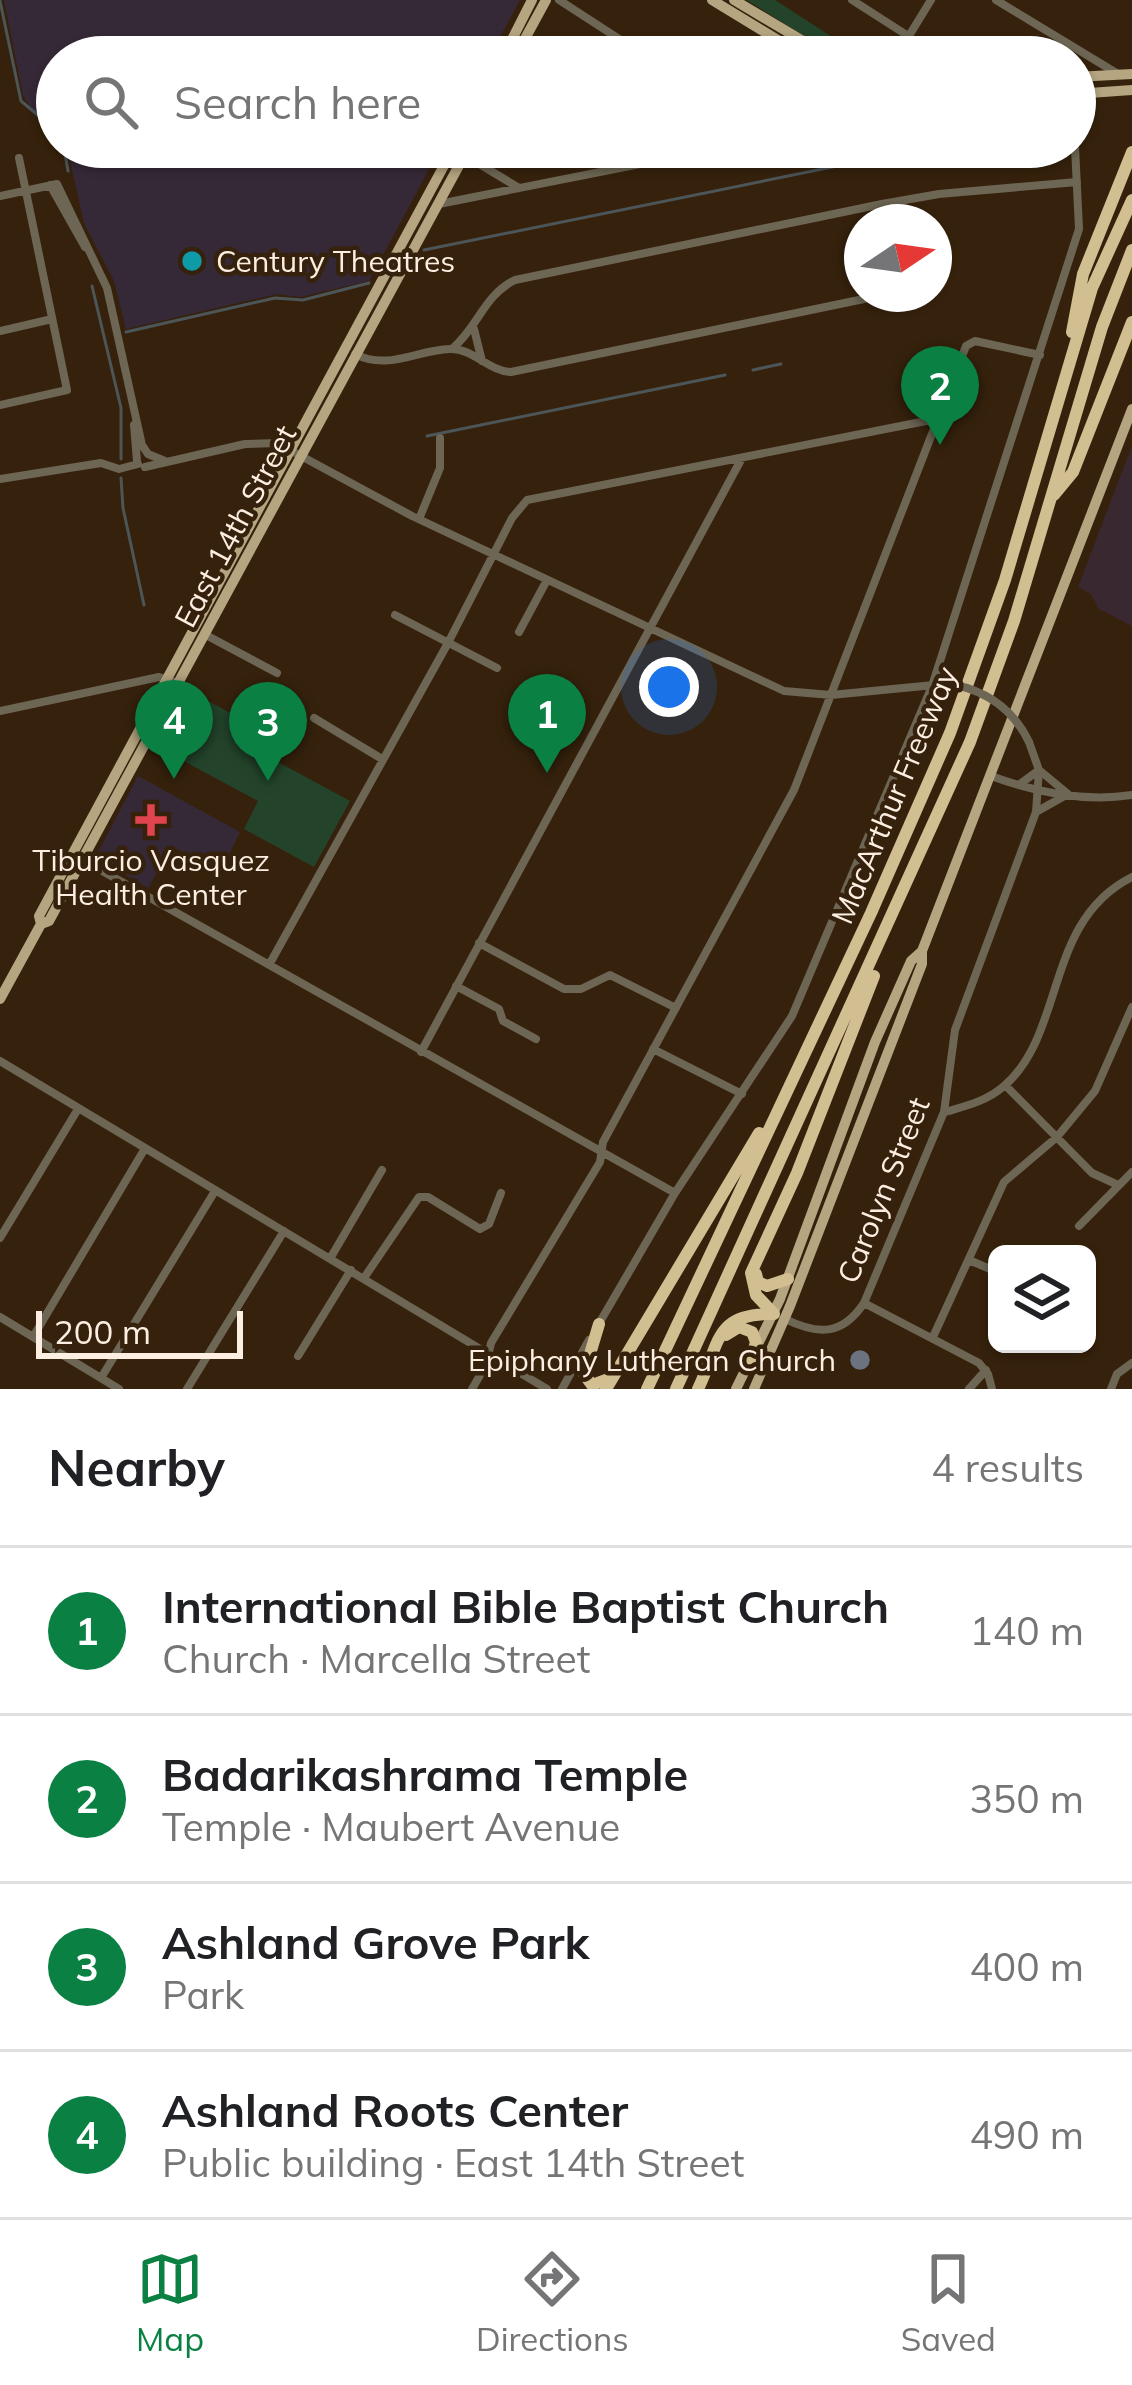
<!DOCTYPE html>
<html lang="en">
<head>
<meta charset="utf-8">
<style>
  :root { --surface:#fff; --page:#f6f6f6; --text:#202124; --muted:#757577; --line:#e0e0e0; --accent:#0b8043 }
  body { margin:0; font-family:Mulish,sans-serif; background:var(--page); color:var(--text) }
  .controls { position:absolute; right:36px; bottom:36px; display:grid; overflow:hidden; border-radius:18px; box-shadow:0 3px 9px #0004 }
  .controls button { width:108px; height:108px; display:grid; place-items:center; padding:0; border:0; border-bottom:3px solid var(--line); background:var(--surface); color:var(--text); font:60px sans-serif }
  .compass { position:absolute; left:844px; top:204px; width:108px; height:108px; border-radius:50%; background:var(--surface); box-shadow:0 3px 9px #0004; rotate:77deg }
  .scale { position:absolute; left:36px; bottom:30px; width:207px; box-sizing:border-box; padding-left:12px; border:6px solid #fceee1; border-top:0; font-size:33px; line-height:42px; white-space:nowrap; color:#fceee1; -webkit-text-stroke:9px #36220c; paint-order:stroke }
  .you { position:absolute; left:669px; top:687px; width:42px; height:42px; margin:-30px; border:9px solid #fff; border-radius:50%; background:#1a73e8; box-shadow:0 0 0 18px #1a73e833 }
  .badge { display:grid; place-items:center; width:78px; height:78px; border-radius:50%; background:var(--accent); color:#fff; font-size:39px; font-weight:700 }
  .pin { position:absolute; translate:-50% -99px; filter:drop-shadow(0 3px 6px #0008) }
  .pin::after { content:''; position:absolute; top:63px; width:42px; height:36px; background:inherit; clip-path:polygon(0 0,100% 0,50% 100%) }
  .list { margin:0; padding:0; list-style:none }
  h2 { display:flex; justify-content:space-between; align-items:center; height:156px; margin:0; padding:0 48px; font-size:51px }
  h2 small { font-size:39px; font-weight:400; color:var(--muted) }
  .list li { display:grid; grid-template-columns:78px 1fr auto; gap:36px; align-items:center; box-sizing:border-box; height:168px; padding:0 48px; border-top:3px solid var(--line) }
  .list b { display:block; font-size:45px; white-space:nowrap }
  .list p { margin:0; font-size:39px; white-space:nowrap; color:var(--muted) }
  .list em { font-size:39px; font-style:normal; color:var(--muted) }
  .icon { flex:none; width:66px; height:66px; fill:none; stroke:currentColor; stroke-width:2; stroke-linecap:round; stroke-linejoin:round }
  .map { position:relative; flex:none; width:1132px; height:1389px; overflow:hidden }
  .search { position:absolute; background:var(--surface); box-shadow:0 3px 9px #0004; left:36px; right:36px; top:36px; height:132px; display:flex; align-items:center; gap:30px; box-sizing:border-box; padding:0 42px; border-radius:66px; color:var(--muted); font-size:45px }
  .sheet { height:828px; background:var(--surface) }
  nav { display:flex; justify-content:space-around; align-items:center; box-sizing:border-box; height:168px; border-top:3px solid var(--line); background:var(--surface); font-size:33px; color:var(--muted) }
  nav a { display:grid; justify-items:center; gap:6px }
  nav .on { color:var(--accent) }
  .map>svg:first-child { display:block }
</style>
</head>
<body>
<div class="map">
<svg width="1132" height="1389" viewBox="0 0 1132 1389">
  <rect width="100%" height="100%" fill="#36220c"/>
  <path fill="#362937" d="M4,0H520L489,57H57V126L33,111L23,95Z
    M67,147H441L369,281L300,297L277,294L126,329L114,281L84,223Z
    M138,776L240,832L220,873L172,846L148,888L95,858Z"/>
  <path fill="#3a2831" d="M1132,446V626L1099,609L1091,594L1078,587Z"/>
  <path fill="#23442b" d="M747,0H775L863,57L833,54Z
    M186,689L288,744L278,762L350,801L314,867L244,829L258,801L156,746Z"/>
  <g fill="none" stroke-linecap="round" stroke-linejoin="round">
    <path stroke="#4c5558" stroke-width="3" d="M0,1L21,101L57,131
      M64,147L68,171
      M424,250L867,160
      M92,286L121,408V459
      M126,332L275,298L303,300L369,283
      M753,370L781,364
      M427,436L725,375
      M121,478L123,508L144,605"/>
    <path stroke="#6d6654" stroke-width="8" d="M559,0L647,57
      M852,0L941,57
      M996,0L1118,74
      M896,57L931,0
      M870,147L872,154
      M453,148L519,188
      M50,185L85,247
      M0,196L57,184L107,288L142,445L148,454L165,461
      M439,204L726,147
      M882,204L886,222
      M934,285H935
      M474,329L482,361
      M0,331L52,319
      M453,348C478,327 484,295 515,280L882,204L939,194L1077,182
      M355,354C388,371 416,350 450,349C473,348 488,371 511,372L888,294
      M0,405L67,390L19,158
      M134,425L137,461
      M145,467L245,444L277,443L412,516L784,691L831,695L934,685
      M0,479L101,463L119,469L138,464
      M419,519L440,468V438
      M395,615L497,668
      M519,632L547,580
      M204,634L277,673
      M0,711L159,677L178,683
      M314,718L382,759
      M991,776C1035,792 1086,802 1132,795
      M1020,784L1039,770L1068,794L1036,812
      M72,854L675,1193
      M479,943L564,989H581L610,975L676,1008
      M269,965L448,643L512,518L527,500L936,419
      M456,986L499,1009L503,1021L536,1039
      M653,1049L742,1094
      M421,1052L742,458
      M0,1061L547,1389
      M1005,1085L1092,1173L1118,1185
      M945,1112C966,1106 987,1101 1004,1086C1066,1033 1044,921 1132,877
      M1079,1226L1132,1172
      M0,1238L78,1109
      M331,1257L382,1170
      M969,1260L997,1272
      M364,1278L419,1197H428L480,1229L489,1224L501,1193
      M864,1303L979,1363L988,1374L992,1389
      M0,1317L119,1389
      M785,1319C818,1335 842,1336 864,1303L944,1112L955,1030L1036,812L1039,770L1029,742
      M597,1327L675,1193L792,1016L932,686L1079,229L1075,147
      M33,1337L144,1150
      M933,1337L1004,1182L1057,1137L1095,1091L1132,1007
      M298,1356L351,1270
      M101,1378L215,1191
      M187,1389L284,1231
      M472,1389L486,1365L491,1343L600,1162L603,1142L794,790L966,346L975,341L1040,355
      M562,1389L589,1340
      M969,1389L986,1370
      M1111,1389L1117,1374L1132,1363"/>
    <path stroke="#b5a580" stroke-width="10" d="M712,0L806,57
      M734,0L830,57
      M503,57L532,0
      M515,57L546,0
      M1075,77L1132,74
      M1075,94L1132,90
      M41,924L39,916L454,147
      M0,999L41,924L49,921L82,860L469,147
      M736,1389L780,1299L875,1042L911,961L921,952
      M754,1389L790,1306L922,964V951L1132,409"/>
    <path stroke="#d1be91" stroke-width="12" d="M1072,332L1083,274L1132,152
      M1054,495L1073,472L1132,322
      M756,1274L758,1282L767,1286L788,1279
      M774,1314L756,1295L751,1273L797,1173L874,976
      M599,1324L584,1374L592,1385L608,1379
      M726,1335L739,1327L752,1332L756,1342L750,1363
      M606,1389L759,1133
      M647,1389L871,913L950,733L1005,580L1092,288L1132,200
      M676,1389L970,742L1014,621L1102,327L1132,250
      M698,1389C721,1341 714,1313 774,1314"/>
    <path stroke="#6d6654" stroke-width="8" d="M944,683C982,688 1012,707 1029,742"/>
  </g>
  <circle fill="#0f9aa8" stroke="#36220c" stroke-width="4.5" cx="192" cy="261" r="12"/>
  <path fill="#e0444e" stroke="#36220c" stroke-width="4.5" d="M145 802h12v12h12v12h-12v12h-12v-12h-12v-12h12z"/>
  <circle fill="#6b7280" stroke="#36220c" stroke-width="4.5" cx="860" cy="1360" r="12"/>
  <g text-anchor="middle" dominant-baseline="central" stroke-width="9" stroke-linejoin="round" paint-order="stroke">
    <g font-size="30" fill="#fceee1" stroke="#36220c" text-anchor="start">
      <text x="216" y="261">Century Theatres</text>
      <text x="151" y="860" text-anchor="middle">Tiburcio Vasquez<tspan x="151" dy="34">Health Center</tspan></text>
      <text x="836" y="1360" text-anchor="end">Epiphany Lutheran Church</text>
    </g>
    <g font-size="30" fill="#fceee1" stroke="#36220c">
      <text transform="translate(235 526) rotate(-62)">East 14th Street</text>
      <text transform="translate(894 795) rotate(-67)">MacArthur Freeway</text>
      <text transform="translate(883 1190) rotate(-68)">Carolyn Street</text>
    </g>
  </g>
</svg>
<div class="controls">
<button><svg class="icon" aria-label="layers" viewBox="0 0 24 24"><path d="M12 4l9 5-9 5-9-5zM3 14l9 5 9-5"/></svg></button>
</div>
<svg class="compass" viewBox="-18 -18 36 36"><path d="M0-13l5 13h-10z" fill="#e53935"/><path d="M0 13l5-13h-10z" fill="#757577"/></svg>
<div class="scale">200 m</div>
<div class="you"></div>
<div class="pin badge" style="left:547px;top:773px">1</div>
<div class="pin badge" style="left:940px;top:445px">2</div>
<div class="pin badge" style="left:268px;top:781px">3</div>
<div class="pin badge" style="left:174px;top:779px">4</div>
<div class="search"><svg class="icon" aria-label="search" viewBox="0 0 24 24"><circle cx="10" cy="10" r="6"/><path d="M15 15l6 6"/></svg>Search here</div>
</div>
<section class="sheet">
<h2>Nearby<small>4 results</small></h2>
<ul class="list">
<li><span class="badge">1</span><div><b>International Bible Baptist Church</b><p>Church · Marcella Street</p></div><em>140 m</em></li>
<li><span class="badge">2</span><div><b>Badarikashrama Temple</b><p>Temple · Maubert Avenue</p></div><em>350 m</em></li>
<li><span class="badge">3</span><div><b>Ashland Grove Park</b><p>Park</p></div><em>400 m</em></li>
<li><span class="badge">4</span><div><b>Ashland Roots Center</b><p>Public building · East 14th Street</p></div><em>490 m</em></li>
</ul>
</section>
<nav>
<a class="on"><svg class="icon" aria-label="map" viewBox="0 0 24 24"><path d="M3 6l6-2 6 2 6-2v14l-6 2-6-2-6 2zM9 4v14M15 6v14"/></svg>Map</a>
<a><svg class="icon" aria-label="directions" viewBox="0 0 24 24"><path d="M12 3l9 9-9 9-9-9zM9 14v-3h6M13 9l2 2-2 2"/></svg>Directions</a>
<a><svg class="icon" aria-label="saved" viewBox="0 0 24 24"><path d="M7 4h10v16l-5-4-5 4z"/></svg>Saved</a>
</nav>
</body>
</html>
